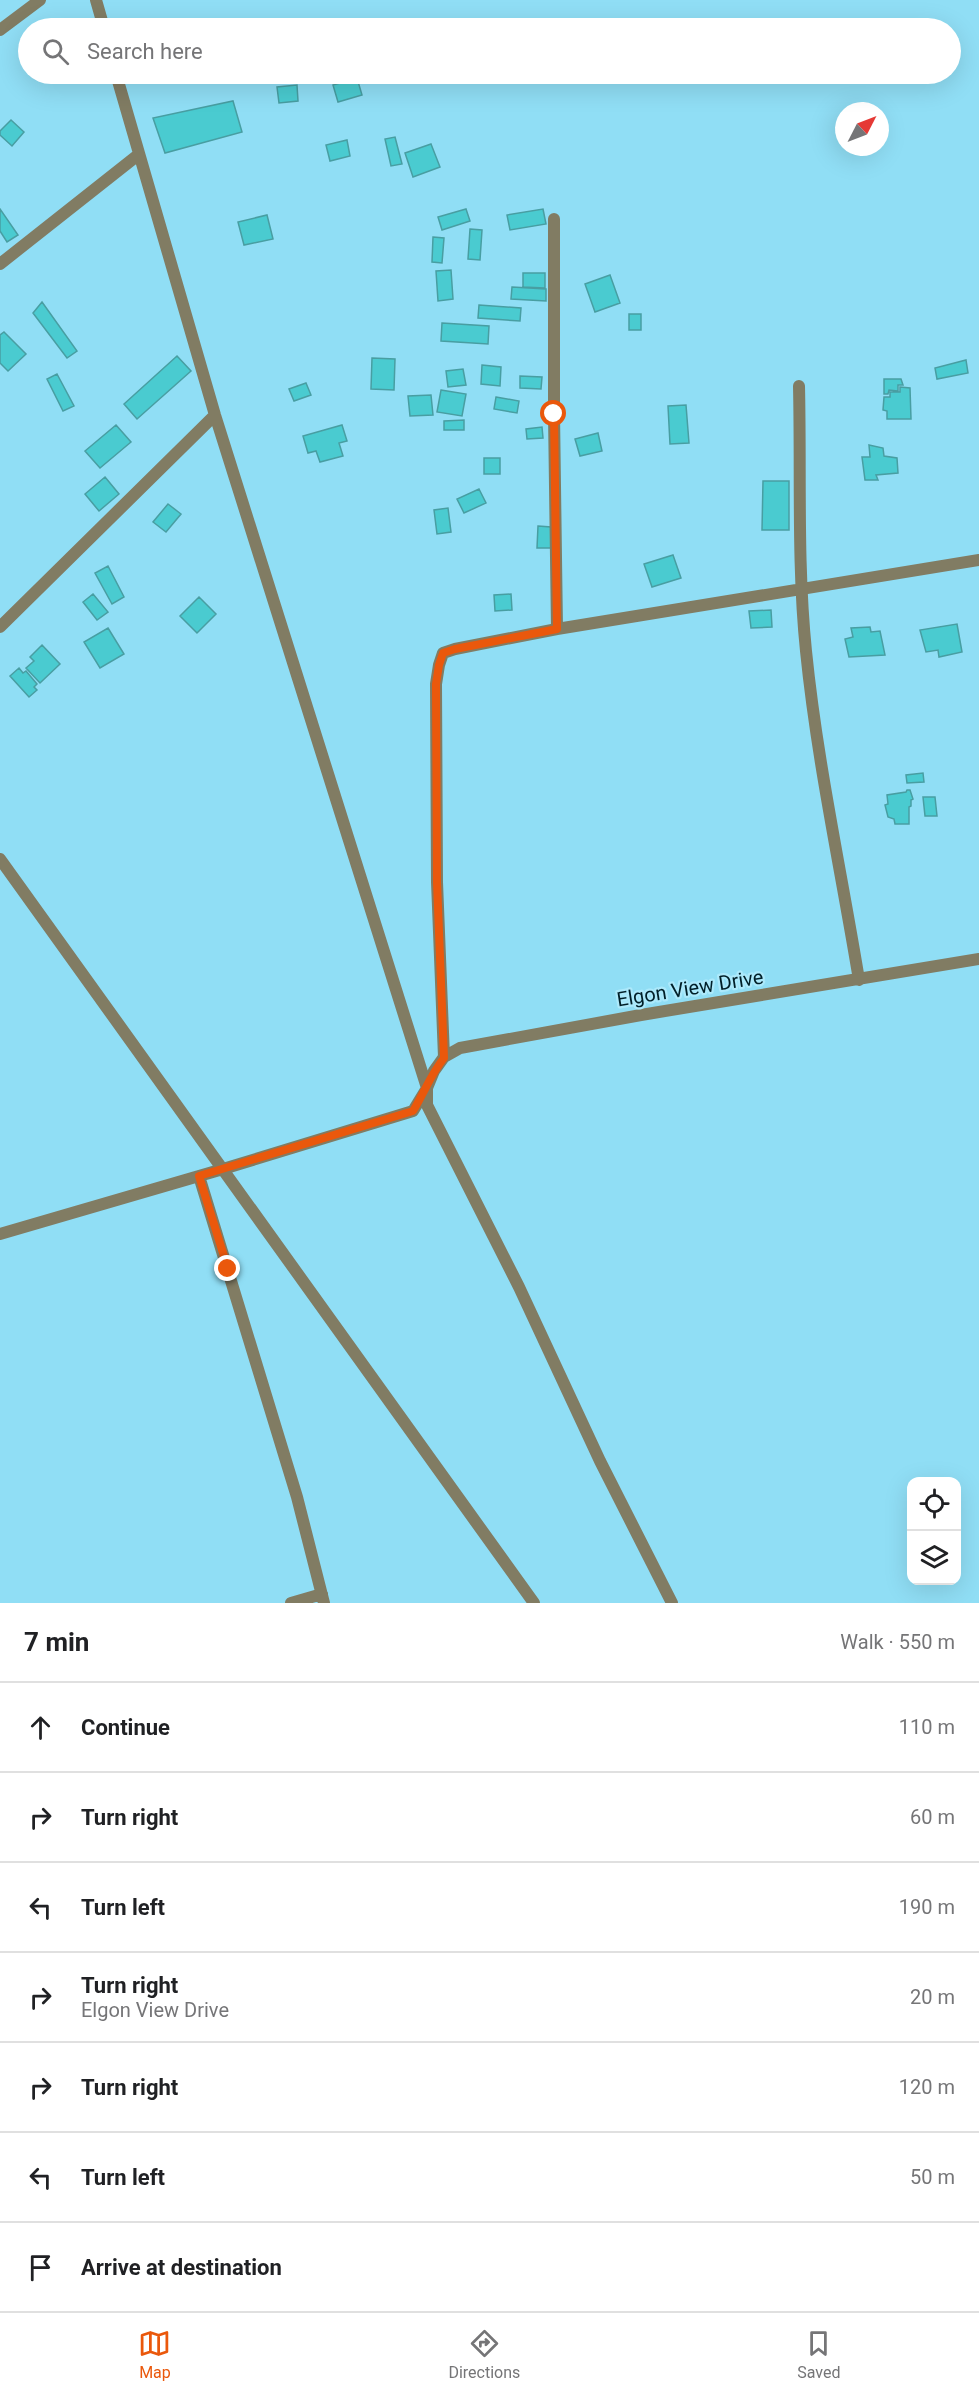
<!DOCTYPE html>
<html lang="en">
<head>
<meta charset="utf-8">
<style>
  :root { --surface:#fff; --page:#f2f2f2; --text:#202124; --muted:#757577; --line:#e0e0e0; --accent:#ea580c }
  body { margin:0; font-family:Roboto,sans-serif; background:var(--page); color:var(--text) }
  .controls { position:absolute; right:18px; bottom:18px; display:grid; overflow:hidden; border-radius:12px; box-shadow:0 6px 24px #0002 }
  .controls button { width:54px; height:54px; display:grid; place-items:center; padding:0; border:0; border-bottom:2px solid var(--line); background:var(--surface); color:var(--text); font:30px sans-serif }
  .compass { position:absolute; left:835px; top:102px; width:54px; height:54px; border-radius:50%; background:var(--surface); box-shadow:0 6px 24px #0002; rotate:48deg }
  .stop { position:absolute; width:18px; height:18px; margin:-14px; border:4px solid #ea580c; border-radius:50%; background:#fff }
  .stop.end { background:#ea580c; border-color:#fff; box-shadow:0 2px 6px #0008 }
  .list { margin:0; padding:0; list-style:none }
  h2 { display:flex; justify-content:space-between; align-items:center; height:78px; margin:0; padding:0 24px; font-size:26px }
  h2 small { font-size:20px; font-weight:400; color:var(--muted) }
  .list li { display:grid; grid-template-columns:39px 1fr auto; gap:18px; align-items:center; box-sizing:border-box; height:90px; padding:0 24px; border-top:2px solid var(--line) }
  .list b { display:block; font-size:22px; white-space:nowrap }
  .list p { margin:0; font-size:20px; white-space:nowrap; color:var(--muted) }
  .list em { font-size:20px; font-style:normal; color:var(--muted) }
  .icon { flex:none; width:33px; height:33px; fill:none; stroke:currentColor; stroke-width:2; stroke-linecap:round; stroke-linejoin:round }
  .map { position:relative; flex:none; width:979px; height:1603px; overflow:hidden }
  .search { position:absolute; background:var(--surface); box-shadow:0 6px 24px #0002; left:18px; right:18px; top:18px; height:66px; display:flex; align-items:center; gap:15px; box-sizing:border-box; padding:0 21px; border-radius:33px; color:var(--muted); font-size:22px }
  .sheet { height:708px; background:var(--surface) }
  nav { display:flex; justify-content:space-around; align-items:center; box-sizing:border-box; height:84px; border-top:2px solid var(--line); background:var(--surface); font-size:16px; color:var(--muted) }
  nav a { display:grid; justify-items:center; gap:3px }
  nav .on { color:var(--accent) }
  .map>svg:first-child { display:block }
</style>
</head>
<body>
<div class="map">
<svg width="979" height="1603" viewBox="0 0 979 1603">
  <rect width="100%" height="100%" fill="#90def5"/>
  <path fill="#4acbd0" stroke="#489ea2" stroke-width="1.5" d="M357,78L362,95L338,102L333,85Z
    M297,85L298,101L279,103L277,87Z
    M233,101L242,132L165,153L153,118Z
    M11,120L24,132L12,146L0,135V131Z
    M395,137L402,164L391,166L385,139Z
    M347,140L350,156L330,161L326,145Z
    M431,144L440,167L413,177L405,153Z
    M0,209L18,235L7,242L0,231Z
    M466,209L470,221L442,230L438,217Z
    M543,209L546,224L510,230L507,215Z
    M267,215L273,239L244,245L238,222Z
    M470,229L482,230L480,260L468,259Z
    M433,237L444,238L442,263L432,262Z
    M451,270L453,299L438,301L436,271Z
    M523,273H545V288L523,287Z
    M610,275L620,303L595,312L585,284Z
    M512,287L546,289V301L511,299Z
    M42,302L77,351L67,358L33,313Z
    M479,305L521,308L520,321L478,318Z
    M629,314H641V330H629Z
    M442,323L489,326L488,344L441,341Z
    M4,332L26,354L8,371L0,363V335Z
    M177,356L191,371L137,419L124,404Z
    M372,358L395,359L394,390L371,389Z
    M966,360L968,373L937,379L935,368Z
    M482,365L501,367L500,386L481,384Z
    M463,369L466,385L448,387L446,371Z
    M57,374L74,406L63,411L47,379Z
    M520,376L542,377L541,389L520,388Z
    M884,379H901L903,385H898V391L889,390L888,394H884Z
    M306,383L311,395L294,401L289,389Z
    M900,387L910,388L911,419H887V411L883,410L884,397H890V392H900Z
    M441,390L466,394L462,416L437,412Z
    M431,395L433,415L410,416L408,396Z
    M496,397L519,401L517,413L494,409Z
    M686,405L689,443L670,444L668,406Z
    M464,420V430H444V421Z
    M116,425L131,442L100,468L85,451Z
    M342,425L347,441L339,443L343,456L320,462L316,451L308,453L303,436Z
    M542,427L543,438L527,439L526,429Z
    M598,433L602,451L580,456L575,439Z
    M869,445L883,448L884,456L897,458L898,473L876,475L878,480H865L862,457H870Z
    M484,458H500V474H484Z
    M105,477L119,494L99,511L85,494Z
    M763,481H789V530H762Z
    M479,489L486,503L464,513L457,499Z
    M168,504L181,514L166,532L153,522Z
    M448,508L451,532L437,534L434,510Z
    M538,526L551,527V548H537Z
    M673,555L681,578L652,587L644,564Z
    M108,566L124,597L112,604L95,573Z
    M93,594L108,612L97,620L83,602Z
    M511,594L512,610L495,611L494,595Z
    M199,597L216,614L197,633L180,616Z
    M771,610L772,627L751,628L749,611Z
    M957,624L962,652L939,657L938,650L926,652L920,630Z
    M870,627L871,632L880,631L885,655L849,657L845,639L853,637L851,628Z
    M108,628L124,654L100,668L84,642Z
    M42,645L60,664L40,683L26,668L34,661L30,657Z
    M19,668L23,673L26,671L37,684L34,687L37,690L29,697L10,676Z
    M923,773L924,782L907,783L906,775Z
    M907,790H910L913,799L911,800V806L909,807V824H895L894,819L888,817L885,805L888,804L887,795L906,792Z
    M923,797H935L937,816H925Z"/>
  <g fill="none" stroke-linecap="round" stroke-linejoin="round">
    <path stroke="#817c63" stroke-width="12" d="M96,0L104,28
      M0,30L40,0
      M116,74L215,415L427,1088V1105L519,1287L600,1461L672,1603
      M554,219V414L557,629
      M0,264L138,155
      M799,386C801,474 797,563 806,651C817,761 841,870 859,980
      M0,627L215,415
      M0,859L534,1603
      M444,1057L437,882L436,684L439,665L443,653L455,649L557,629L979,560
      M199,1176L297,1497L324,1603
      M0,1234L223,1169L413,1111L427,1088L434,1071L444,1057L460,1048L641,1015L979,959
      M291,1603L322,1594"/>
  </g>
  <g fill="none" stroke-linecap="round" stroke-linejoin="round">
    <path stroke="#ea580c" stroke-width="8" d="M228,1269L199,1176L413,1111C424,1093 431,1074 444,1058L437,882L436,684L439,665L443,653L455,649L557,629L554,414"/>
  </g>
  <g text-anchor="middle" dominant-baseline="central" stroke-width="4.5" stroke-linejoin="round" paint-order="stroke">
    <g font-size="20" fill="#001f28" stroke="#ace9fb">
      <text transform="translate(690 988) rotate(-9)">Elgon View Drive</text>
    </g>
  </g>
</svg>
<div class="controls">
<button><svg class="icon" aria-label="locate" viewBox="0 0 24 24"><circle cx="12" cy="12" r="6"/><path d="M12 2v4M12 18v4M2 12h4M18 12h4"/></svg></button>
<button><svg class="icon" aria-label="layers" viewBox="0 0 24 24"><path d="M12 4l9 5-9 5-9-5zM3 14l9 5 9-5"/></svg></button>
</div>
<svg class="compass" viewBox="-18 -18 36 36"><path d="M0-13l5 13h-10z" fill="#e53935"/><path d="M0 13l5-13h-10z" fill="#757577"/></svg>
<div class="stop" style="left:554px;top:414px"></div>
<div class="stop end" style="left:228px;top:1269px"></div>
<div class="search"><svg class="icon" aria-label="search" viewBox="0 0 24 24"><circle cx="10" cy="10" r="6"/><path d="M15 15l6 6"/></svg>Search here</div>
</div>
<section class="sheet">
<h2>7 min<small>Walk · 550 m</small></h2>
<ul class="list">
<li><svg class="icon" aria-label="ahead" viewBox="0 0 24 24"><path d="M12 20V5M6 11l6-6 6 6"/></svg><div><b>Continue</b></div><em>110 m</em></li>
<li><svg class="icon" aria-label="right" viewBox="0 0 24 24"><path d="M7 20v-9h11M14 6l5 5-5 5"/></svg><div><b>Turn right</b></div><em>60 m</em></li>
<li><svg class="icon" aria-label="left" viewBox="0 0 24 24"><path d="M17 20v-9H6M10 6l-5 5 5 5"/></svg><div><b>Turn left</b></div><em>190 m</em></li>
<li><svg class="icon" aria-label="right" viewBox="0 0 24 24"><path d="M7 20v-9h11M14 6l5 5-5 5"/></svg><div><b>Turn right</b><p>Elgon View Drive</p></div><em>20 m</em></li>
<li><svg class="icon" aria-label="right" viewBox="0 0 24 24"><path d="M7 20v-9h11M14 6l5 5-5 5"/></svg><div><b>Turn right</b></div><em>120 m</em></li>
<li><svg class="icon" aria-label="left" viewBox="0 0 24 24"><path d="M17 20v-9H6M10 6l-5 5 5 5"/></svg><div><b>Turn left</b></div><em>50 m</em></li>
<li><svg class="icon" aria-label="arrive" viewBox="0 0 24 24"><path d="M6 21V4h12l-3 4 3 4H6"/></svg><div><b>Arrive at destination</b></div></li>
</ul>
</section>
<nav>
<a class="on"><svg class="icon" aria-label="map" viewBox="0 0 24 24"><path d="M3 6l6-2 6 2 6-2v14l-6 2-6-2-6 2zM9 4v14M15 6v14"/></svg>Map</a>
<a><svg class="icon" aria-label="directions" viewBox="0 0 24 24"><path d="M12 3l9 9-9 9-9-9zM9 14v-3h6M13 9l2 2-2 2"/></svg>Directions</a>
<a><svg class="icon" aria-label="saved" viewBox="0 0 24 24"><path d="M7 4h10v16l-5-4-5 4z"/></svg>Saved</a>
</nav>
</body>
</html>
